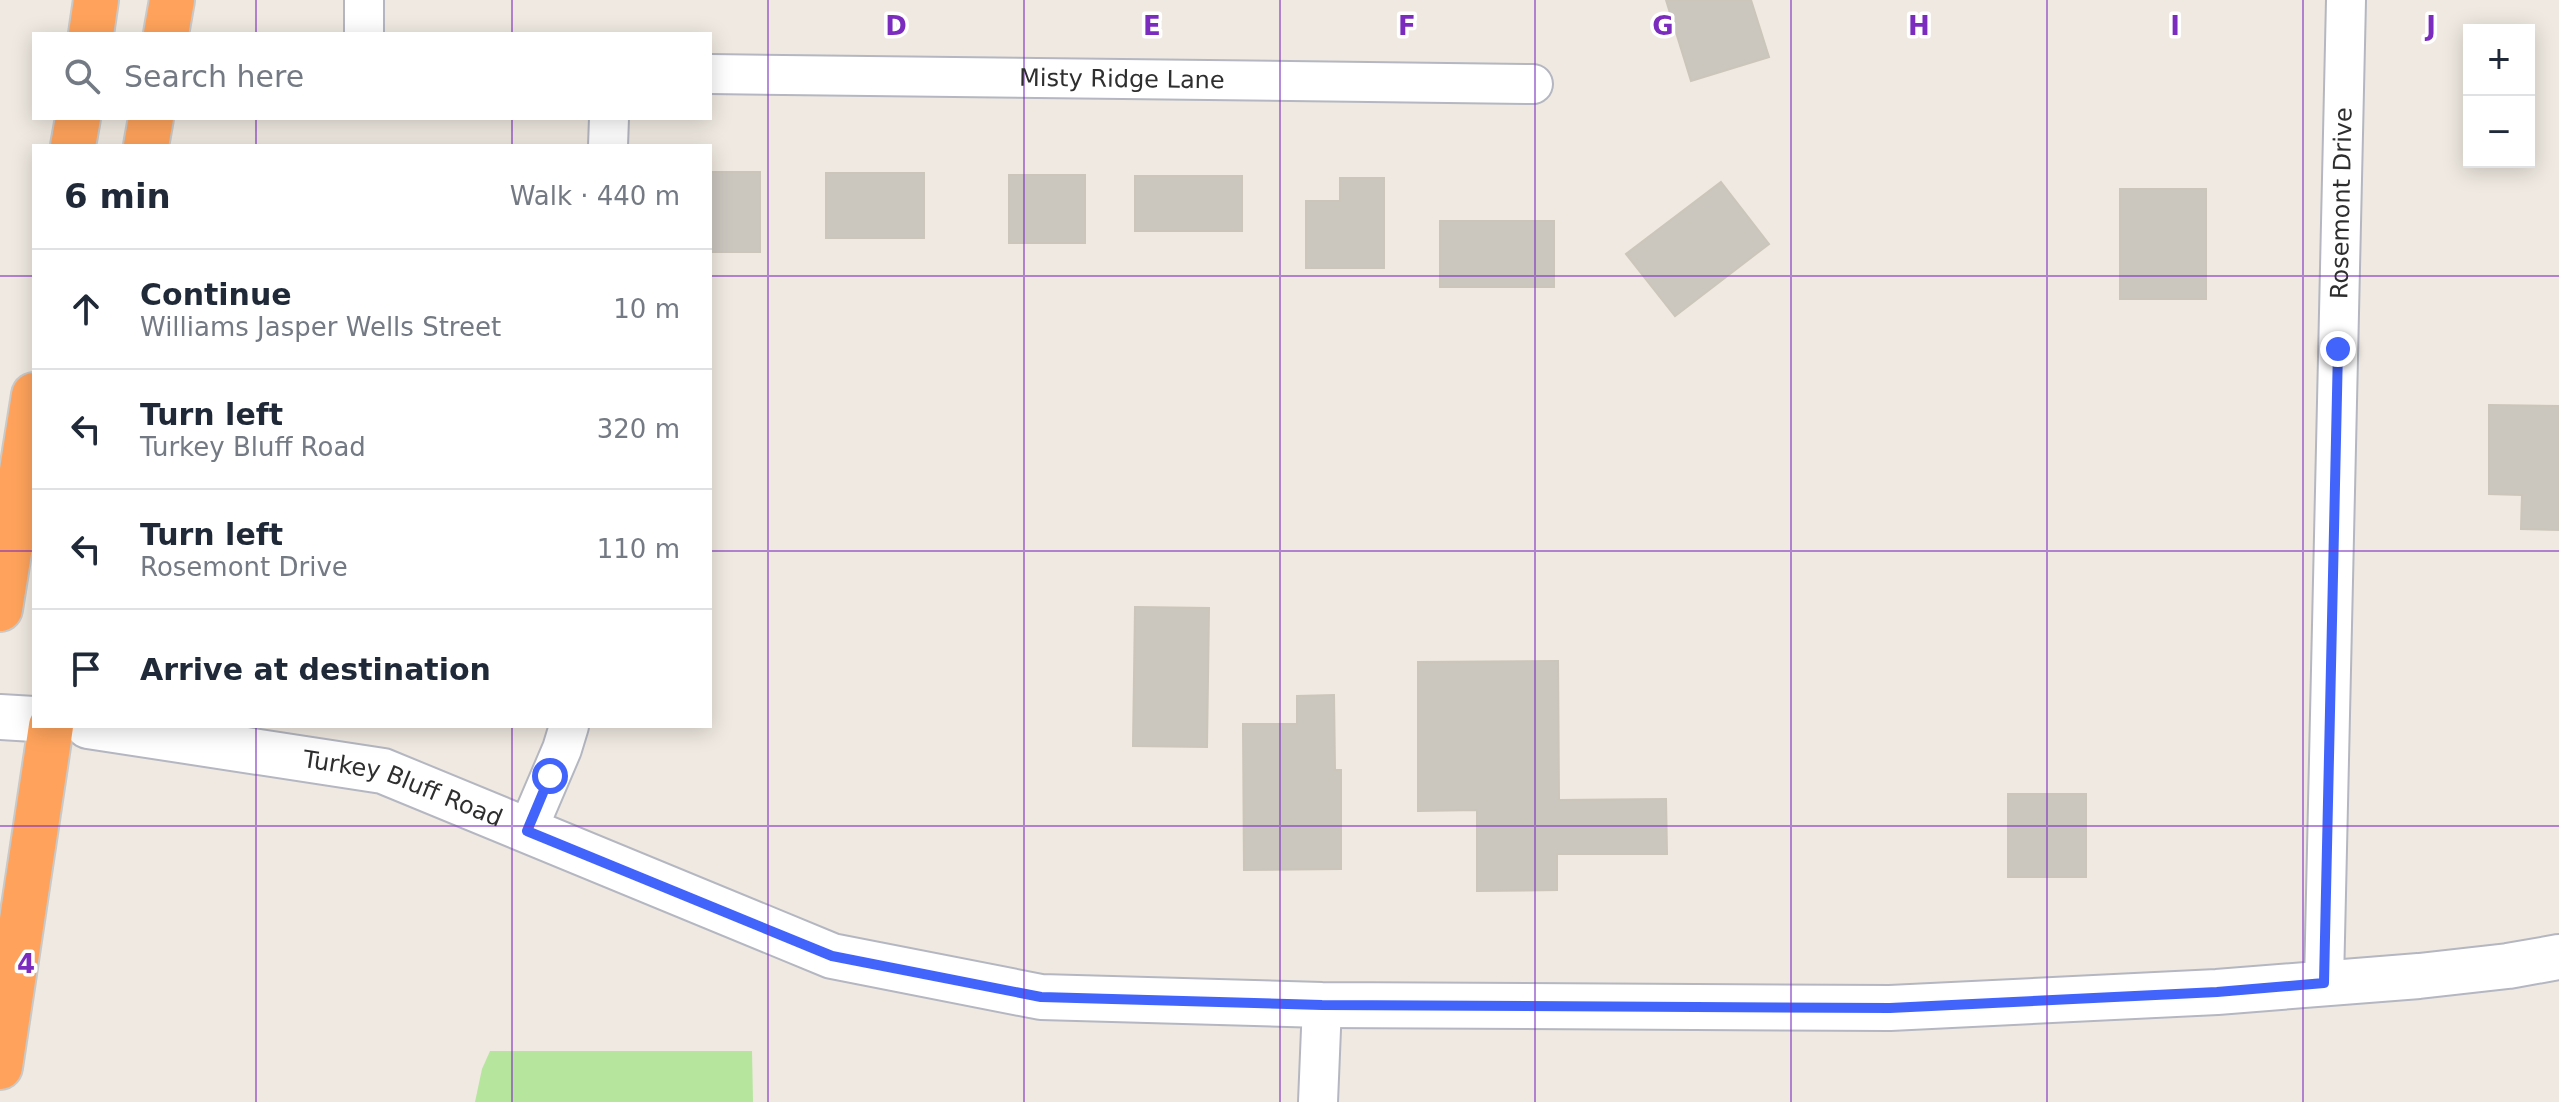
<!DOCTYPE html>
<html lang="en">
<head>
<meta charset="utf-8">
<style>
  :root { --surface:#fff; --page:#f2f2f3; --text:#1f2937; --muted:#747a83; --line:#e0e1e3 }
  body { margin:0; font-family:"DejaVu Sans",sans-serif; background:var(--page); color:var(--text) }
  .controls { position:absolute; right:24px; top:24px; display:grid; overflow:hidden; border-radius:0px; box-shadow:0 4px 20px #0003 }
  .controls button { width:72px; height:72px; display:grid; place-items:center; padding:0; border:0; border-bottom:2px solid var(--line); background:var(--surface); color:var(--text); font:40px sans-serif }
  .stop { position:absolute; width:24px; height:24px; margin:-18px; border:6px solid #4264fb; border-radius:50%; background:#fff }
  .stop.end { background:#4264fb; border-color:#fff; box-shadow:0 2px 8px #0008 }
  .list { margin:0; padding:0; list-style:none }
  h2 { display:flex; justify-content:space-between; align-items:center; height:104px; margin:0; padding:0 32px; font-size:34px }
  h2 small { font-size:26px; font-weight:400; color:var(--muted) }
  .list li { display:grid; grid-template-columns:52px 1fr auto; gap:24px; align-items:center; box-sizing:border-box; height:120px; padding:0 32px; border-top:2px solid var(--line) }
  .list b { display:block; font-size:30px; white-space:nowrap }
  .list p { margin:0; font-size:26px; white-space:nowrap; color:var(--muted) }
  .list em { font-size:26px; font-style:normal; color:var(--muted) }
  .icon { flex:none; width:44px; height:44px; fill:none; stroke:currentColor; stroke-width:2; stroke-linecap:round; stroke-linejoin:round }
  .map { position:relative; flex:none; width:2559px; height:1102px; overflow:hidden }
  .search { position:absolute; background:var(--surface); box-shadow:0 4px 20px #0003; left:32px; top:32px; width:680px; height:88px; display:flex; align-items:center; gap:20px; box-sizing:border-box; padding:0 28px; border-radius:0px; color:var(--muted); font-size:30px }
  .panel { position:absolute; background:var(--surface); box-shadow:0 4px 20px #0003; left:32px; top:144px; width:680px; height:584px; border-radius:0px }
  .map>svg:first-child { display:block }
</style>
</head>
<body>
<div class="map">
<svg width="2559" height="1102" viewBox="0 0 2559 1102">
  <rect width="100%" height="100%" fill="#efe9e1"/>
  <path fill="#b6e59e" d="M490,1051H752L753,1102H475L482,1069Z"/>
  <path fill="#cbc7bf" stroke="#cbc5ba" stroke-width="2" d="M1666,0H1751L1769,57L1691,81Z
    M710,172H760V252H710Z
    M826,173H924V238H826Z
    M1009,175H1085V243H1009Z
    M1135,176H1242V231H1135Z
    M1340,178H1384V268H1306V201H1340Z
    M1721,182L1769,244L1675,316L1626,254Z
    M2120,189H2206V299H2120Z
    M1440,221H1554V287H1440Z
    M2489,405L2559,406V530L2521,529L2522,495L2489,494Z
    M1135,607L1209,608L1207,747L1133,746Z
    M1558,661L1559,800L1666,799L1667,854H1557V890L1477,891V810L1418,811V662Z
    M1334,695L1335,770H1341V869L1244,870L1243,724H1297V696Z
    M2008,794H2086V877H2008Z"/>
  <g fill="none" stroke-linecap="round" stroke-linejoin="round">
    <defs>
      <g id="street">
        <path d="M364,34V0"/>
        <path id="s1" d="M710,74L1533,84"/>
        <path d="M608,146L609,118"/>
        <path d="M527,831L562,749L569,726"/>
        <path id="s2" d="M2324,983L2346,0"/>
        <path d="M1318,1102L1322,1005"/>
      </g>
      <g id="secondary">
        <path d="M0,717L34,719"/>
        <path id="s3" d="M88,726L383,771L832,956L1041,997L1322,1005L1890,1008L2217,992L2419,976L2508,966L2559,957"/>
      </g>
      <path id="highway" d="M91,34L96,0
        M166,34L172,0
        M73,146L78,118
        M146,146L151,118
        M0,609L34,395
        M0,1067L51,726"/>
    </defs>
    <use href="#street" stroke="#b4b7c1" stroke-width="42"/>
    <use href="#secondary" stroke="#b4b7c1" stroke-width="48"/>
    <use href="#highway" stroke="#c9c9c9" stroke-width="48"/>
    <use href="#street" stroke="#fff" stroke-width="38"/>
    <use href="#secondary" stroke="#fff" stroke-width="44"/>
    <use href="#highway" stroke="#ffa35c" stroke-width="44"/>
  </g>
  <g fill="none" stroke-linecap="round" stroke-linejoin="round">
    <path stroke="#4264fb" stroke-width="10" d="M550,776L527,831L832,956L1041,997L1322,1005L1890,1008L2217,992L2324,983L2338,349"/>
  </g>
  <path fill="none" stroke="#7b2cbf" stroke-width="2" stroke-opacity="0.55" d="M256,0V34M512,0V34M768,0V1102M1024,0V1102M1280,0V1102M1535,0V1102M1791,0V1102M2047,0V1102M2303,0V1102M256,118V146M512,118V146M0,276H34M710,276H2559M0,551H34M710,551H2559M256,726V1102M512,726V1102M0,826H2559"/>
  <g text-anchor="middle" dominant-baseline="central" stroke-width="7" stroke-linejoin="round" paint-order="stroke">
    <g font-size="24" fill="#2e2e2e" stroke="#fff">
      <text stroke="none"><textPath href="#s1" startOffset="412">Misty Ridge Lane</textPath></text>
      <text stroke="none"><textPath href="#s2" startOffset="780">Rosemont Drive</textPath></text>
      <text stroke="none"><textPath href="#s3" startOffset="322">Turkey Bluff Road</textPath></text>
    </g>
  </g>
  <g font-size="26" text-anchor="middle" font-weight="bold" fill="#7b2cbf" stroke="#fff" stroke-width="7" stroke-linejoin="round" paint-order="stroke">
    <text x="896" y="35">D</text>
    <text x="1152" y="35">E</text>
    <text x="1407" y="35">F</text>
    <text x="1663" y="35">G</text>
    <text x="1919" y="35">H</text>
    <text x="2175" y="35">I</text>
    <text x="2431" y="35">J</text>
    <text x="26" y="973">4</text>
  </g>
</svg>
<div class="controls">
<button>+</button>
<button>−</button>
</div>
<div class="stop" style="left:550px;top:776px"></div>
<div class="stop end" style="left:2338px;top:349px"></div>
<div class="search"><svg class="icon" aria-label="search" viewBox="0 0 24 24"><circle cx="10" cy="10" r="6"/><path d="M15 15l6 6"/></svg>Search here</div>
<section class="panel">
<h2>6 min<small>Walk · 440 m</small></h2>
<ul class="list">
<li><svg class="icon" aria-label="ahead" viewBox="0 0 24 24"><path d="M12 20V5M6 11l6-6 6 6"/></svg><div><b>Continue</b><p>Williams Jasper Wells Street</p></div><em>10 m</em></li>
<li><svg class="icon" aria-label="left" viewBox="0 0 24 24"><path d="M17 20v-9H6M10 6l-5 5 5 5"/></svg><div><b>Turn left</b><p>Turkey Bluff Road</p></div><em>320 m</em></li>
<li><svg class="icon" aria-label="left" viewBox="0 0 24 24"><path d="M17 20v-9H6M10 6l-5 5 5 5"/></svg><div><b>Turn left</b><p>Rosemont Drive</p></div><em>110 m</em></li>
<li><svg class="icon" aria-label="arrive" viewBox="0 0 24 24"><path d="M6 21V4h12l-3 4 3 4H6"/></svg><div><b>Arrive at destination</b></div></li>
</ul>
</section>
</div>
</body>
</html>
